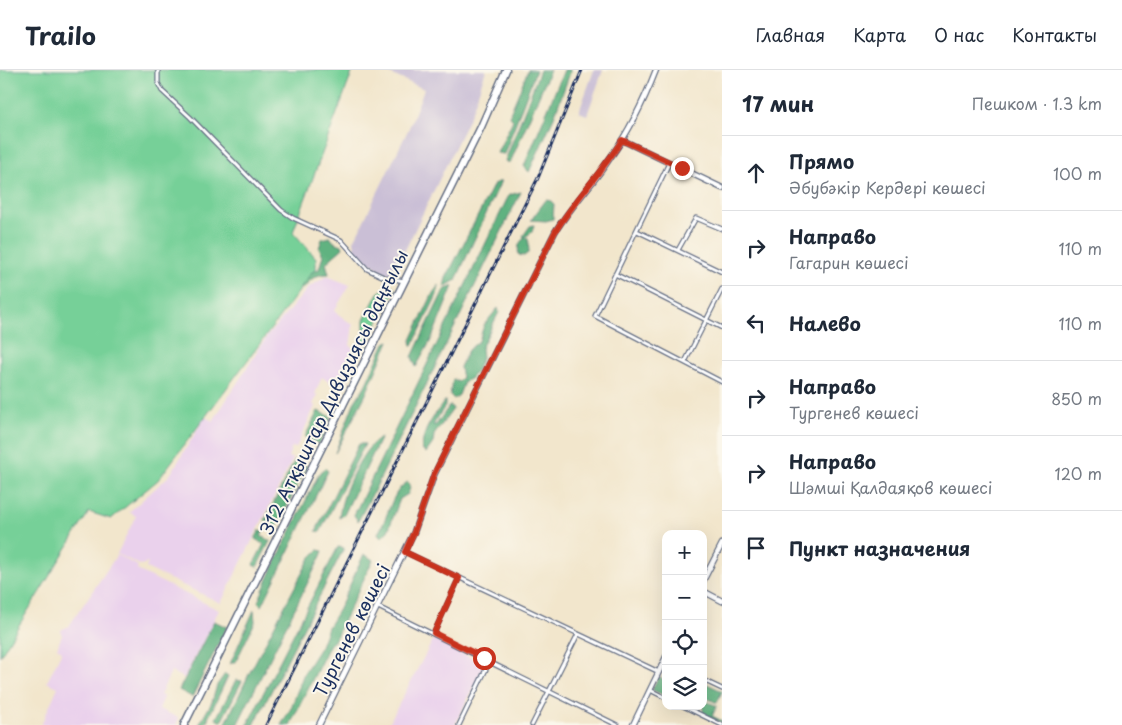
<!DOCTYPE html>
<html lang="ru">
<head>
<meta charset="utf-8">
<style>
  :root { --surface:#fff; --page:#f2f2f3; --text:#1f2937; --muted:#747a83; --line:#e0e1e3 }
  body { margin:0; font-family:"Playpen Sans",sans-serif; background:var(--page); color:var(--text) }
  .controls { position:absolute; right:15px; bottom:15px; display:grid; overflow:hidden; border-radius:10px; box-shadow:0 5px 20px #0002 }
  .controls button { width:45px; height:45px; display:grid; place-items:center; padding:0; border:0; border-bottom:1px solid var(--line); background:var(--surface); color:var(--text); font:25px sans-serif }
  .stop { position:absolute; width:15px; height:15px; margin:-11px; border:4px solid #c8321e; border-radius:50%; background:#fff }
  .stop.end { background:#c8321e; border-color:#fff; box-shadow:0 1px 5px #0008 }
  .list { margin:0; padding:0; list-style:none }
  h2 { display:flex; justify-content:space-between; align-items:center; height:65px; margin:0; padding:0 20px; font-size:21px }
  h2 small { font-size:16px; font-weight:400; color:var(--muted) }
  .list li { display:grid; grid-template-columns:32px 1fr auto; gap:15px; align-items:center; box-sizing:border-box; height:75px; padding:0 20px; border-top:1px solid var(--line) }
  .list b { display:block; font-size:19px; white-space:nowrap }
  .list p { margin:0; font-size:16px; white-space:nowrap; color:var(--muted) }
  .list em { font-size:16px; font-style:normal; color:var(--muted) }
  .icon { flex:none; width:28px; height:28px; fill:none; stroke:currentColor; stroke-width:2; stroke-linecap:round; stroke-linejoin:round }
  .map { position:relative; flex:none; width:722px; height:655px; overflow:hidden }
  header { display:flex; align-items:center; gap:30px; box-sizing:border-box; height:70px; padding:0 25px; background:var(--surface); border-bottom:1px solid var(--line) }
  header strong { font-size:24px }
  nav { display:flex; gap:28px; margin-inline-start:auto; font-size:18px }
  main { display:flex }
  aside { flex:1; background:var(--surface) }
  .map>svg:first-child { display:block }
</style>
</head>
<body>
<header>
<strong>Trailo</strong>
<nav><a>Главная</a><a>Карта</a><a>О нас</a><a>Контакты</a></nav>
</header>
<main>
<div class="map">
<svg width="722" height="655" viewBox="0 0 722 655">
  <rect width="100%" height="100%" fill="#fbf7ec"/>
  <filter id="ink" filterUnits="userSpaceOnUse"><feTurbulence type="fractalNoise" baseFrequency=".02" numOctaves="2"/><feDisplacementMap in="SourceGraphic" scale="10" xChannelSelector="R" yChannelSelector="G"/><feConvolveMatrix kernelMatrix="1 2 1 2 8 2 1 2 1" color-interpolation-filters="sRGB"/></filter>
  <filter id="wash" filterUnits="userSpaceOnUse"><feTurbulence type="fractalNoise" baseFrequency=".0096" numOctaves="4" result="noise"/><feDisplacementMap in="SourceGraphic" scale="20" xChannelSelector="R" yChannelSelector="G"/><feGaussianBlur stdDeviation="1.12" result="paint"/><feColorMatrix in="noise" values="0 0 0 0 0 0 0 0 0 0 0 0 0 0 0 0 0 1.4 0 .05"/><feComposite in="paint" operator="in"/></filter>
  <g filter="url(#wash)">
    <rect width="100%" height="100%" fill="#f2e6cc"/>
    <path fill="#ead1ec" d="M327,206L350,215L334,241L353,255L350,276L356,279V297L347,311L338,306L333,315L322,307L315,324L318,325L313,334L315,336L296,378L292,377L288,387L293,389L221,533L146,498L148,493L140,495L117,484L136,446L129,442L170,405L205,347L213,351L268,265L309,217Z
      M117,485L138,496L137,500L219,540L184,608L171,602L160,625L164,627L159,639L179,648L176,655H41L58,617L47,612L62,581L57,578L62,565L61,560L69,556Z
      M434,568L484,595L455,655H388Z"/>
    <path fill="#cabfd6" d="M381,0H486L471,44L393,205L383,202L356,183L354,171L409,58L424,19Z
      M594,0H603L587,45L579,42Z"/>
    <path fill="#76d098" stroke="#48807b" d="M0,0H353L293,162L316,188V206L309,208L158,410L111,449L89,442L0,586Z
      M391,214L395,219L364,279V250L378,223Z"/>
    <path fill="#60b280" stroke="#3e706f" d="M528,0H536L504,84L497,83L513,50L509,46Z
      M540,0H550L510,93L505,91Z
      M564,0H571L554,47L529,102L524,96Z
      M501,111L456,210L444,217L446,208L494,114Z
      M521,122L374,421L358,451L354,445L509,125Z
      M546,130L551,131L554,134L553,149L546,151L531,150Z
      M534,155L532,162L525,167L528,169L529,182L524,186L519,185C517,179 519,171 525,168L523,166L530,156Z
      M330,167L334,172L342,175L343,178L326,193L329,204C315,204 311,209 303,219L300,218L312,202L319,199L323,185L319,178L322,169Z
      M439,215L437,225L412,277L411,270L433,223Z
      M453,216L431,270L416,297L412,287L444,220Z
      M498,238L499,242L481,278L482,288L476,301L471,308L464,312L459,325L454,329L450,325L453,309L458,312L462,308L460,297L468,280L479,271L484,255Z
      M389,271L365,326L335,383L354,333L365,316L385,273Z
      M445,330V336L433,355H436L450,335L453,339L434,365L433,373L426,383L422,379C422,359 435,346 445,330Z
      M318,341L331,347L319,374L305,367Z
      M381,367L344,445L339,448C341,425 361,379 381,367Z
      M359,374H365L320,462L316,461Z
      M295,390L307,396L277,456L265,450Z
      M325,398L328,401L262,536L258,532C276,488 299,445 320,402Z
      M408,412L410,418L408,424L400,429L388,461L381,468L378,463C388,449 392,419 408,412Z
      M260,460L263,461L261,466L270,471L257,497L253,495L264,474L255,469Z
      M338,477L344,478L254,655H247Z
      M318,480L323,481L321,486L237,655H225L250,602L310,488Z
      M364,484L373,490L334,571L330,574L290,655H281L291,638L304,603L321,576L328,557L339,539Z
      M254,540L255,552L236,591L230,594Z
      M214,551L227,557L192,627L179,620Z
      M225,604L228,606L205,655H199L212,632L217,615Z
      M658,607L666,610V626L652,620Z
      M236,610L242,611L221,652L216,649Z
      M703,612L722,621L717,633L703,626Z
      M703,630L717,636L712,646L722,651V653L703,644Z"/>
  </g>
  <g filter="url(#ink)">
    <g fill="none" stroke-linecap="round" stroke-linejoin="round">
      <defs>
        <path id="street" d="M158,0V13L162,21L190,47L281,140L293,148L341,170L367,199L384,207L404,211
          M669,93L595,246L722,312
          M637,161L722,202
          M678,180L696,148L722,159
          M615,204L722,258
          M685,292L722,219
          M405,482L659,602
          M378,537L617,655
          M434,563L459,508
          M703,610L722,619
          M650,620L666,628
          M683,636L722,655
          M459,655L490,591
          M532,655L578,564"/>
        <path id="secondary" d="M622,70L722,118
          M703,511L722,474
          M703,521L722,531
          M319,655L414,462L434,405L555,162C571,136 593,114 610,88C629,62 644,31 656,0
          M633,655L666,587"/>
        <path id="highway" d="M184,655L481,57L506,0"/>
      </defs>
      <use href="#street" stroke="#666f84" stroke-width="5.5"/>
      <use href="#secondary" stroke="#666f84" stroke-width="7"/>
      <use href="#highway" stroke="#666f84" stroke-width="9"/>
      <use href="#street" stroke="#fff" stroke-width="3"/>
      <use href="#secondary" stroke="#fff" stroke-width="4.5"/>
      <use href="#highway" stroke="#fff" stroke-width="6"/>
      <defs>
        <path id="rail" d="M266,655L538,108L582,0"/>
      </defs>
      <use href="#rail" stroke="#1b2f5e" stroke-width="3"/>
      <use href="#rail" stroke="#fbf7ec" stroke-width="1" stroke-dasharray="4" stroke-linecap="butt"/>
    </g>
  </g>
  <g fill="none" stroke-linecap="round" stroke-linejoin="round" filter="url(#ink)">
    <path stroke="#c8321e" stroke-width="6" d="M484,588L434,563L459,508L405,482L414,462L434,404L555,162C575,129 602,102 622,70L682,98"/>
  </g>
  <g text-anchor="middle" dominant-baseline="central" stroke-width="4" stroke-linejoin="round" paint-order="stroke">
    <g font-size="18" fill="#1b2f5e" stroke="#fbf7ec">
      <text transform="translate(333 322) rotate(-64)">312 Атқыштар Дивизиясы даңғылы</text>
      <text transform="translate(351 560) rotate(-63)">Тургенев көшесі</text>
    </g>
  </g>
</svg>
<div class="controls">
<button>+</button>
<button>−</button>
<button><svg class="icon" aria-label="locate" viewBox="0 0 24 24"><circle cx="12" cy="12" r="6"/><path d="M12 2v4M12 18v4M2 12h4M18 12h4"/></svg></button>
<button><svg class="icon" aria-label="layers" viewBox="0 0 24 24"><path d="M12 4l9 5-9 5-9-5zM3 14l9 5 9-5"/></svg></button>
</div>
<div class="stop" style="left:484px;top:588px"></div>
<div class="stop end" style="left:682px;top:98px"></div>
</div>
<aside>
<h2>17 мин<small>Пешком · 1.3 km</small></h2>
<ul class="list">
<li><svg class="icon" aria-label="ahead" viewBox="0 0 24 24"><path d="M12 20V5M6 11l6-6 6 6"/></svg><div><b>Прямо</b><p>Әбубәкір Кердері көшесі</p></div><em>100 m</em></li>
<li><svg class="icon" aria-label="right" viewBox="0 0 24 24"><path d="M7 20v-9h11M14 6l5 5-5 5"/></svg><div><b>Направо</b><p>Гагарин көшесі</p></div><em>110 m</em></li>
<li><svg class="icon" aria-label="left" viewBox="0 0 24 24"><path d="M17 20v-9H6M10 6l-5 5 5 5"/></svg><div><b>Налево</b></div><em>110 m</em></li>
<li><svg class="icon" aria-label="right" viewBox="0 0 24 24"><path d="M7 20v-9h11M14 6l5 5-5 5"/></svg><div><b>Направо</b><p>Тургенев көшесі</p></div><em>850 m</em></li>
<li><svg class="icon" aria-label="right" viewBox="0 0 24 24"><path d="M7 20v-9h11M14 6l5 5-5 5"/></svg><div><b>Направо</b><p>Шәмші Қалдаяқов көшесі</p></div><em>120 m</em></li>
<li><svg class="icon" aria-label="arrive" viewBox="0 0 24 24"><path d="M6 21V4h12l-3 4 3 4H6"/></svg><div><b>Пункт назначения</b></div></li>
</ul>
</aside>
</main>
</body>
</html>
